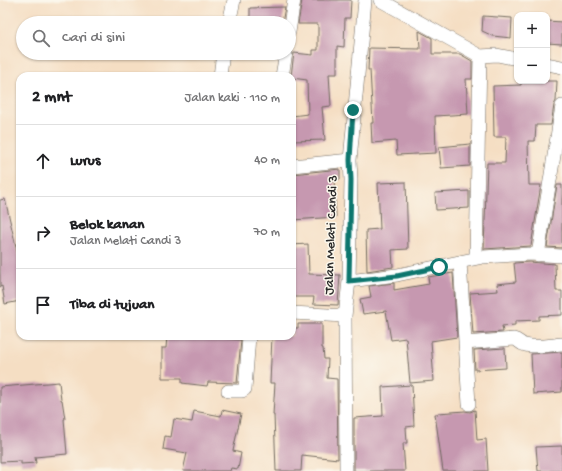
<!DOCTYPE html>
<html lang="id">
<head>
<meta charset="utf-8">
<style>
  :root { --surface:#fff; --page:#f6f6f6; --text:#202124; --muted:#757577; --line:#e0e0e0 }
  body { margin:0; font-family:"Gochi Hand",sans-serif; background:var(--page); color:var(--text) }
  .controls { position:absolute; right:12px; top:12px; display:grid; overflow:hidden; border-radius:8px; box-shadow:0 1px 3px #0004 }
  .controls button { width:36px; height:36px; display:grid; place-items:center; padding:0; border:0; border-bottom:1px solid var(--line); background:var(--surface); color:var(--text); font:20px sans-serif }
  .stop { position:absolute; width:12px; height:12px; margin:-9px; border:3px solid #0f766e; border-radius:50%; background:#fff }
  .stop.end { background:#0f766e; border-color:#fff; box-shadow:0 1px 4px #0008 }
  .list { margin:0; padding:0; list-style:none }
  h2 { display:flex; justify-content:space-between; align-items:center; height:52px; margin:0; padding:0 16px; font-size:17px }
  h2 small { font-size:13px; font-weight:400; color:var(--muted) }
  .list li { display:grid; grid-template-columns:26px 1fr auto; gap:12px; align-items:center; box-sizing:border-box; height:72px; padding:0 16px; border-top:1px solid var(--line) }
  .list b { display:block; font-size:15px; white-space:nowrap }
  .list p { margin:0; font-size:13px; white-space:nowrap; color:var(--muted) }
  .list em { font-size:13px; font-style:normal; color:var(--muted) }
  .icon { flex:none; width:22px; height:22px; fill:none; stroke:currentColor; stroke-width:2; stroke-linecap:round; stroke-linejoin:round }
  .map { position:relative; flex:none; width:562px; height:471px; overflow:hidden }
  .search { position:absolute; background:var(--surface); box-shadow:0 1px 3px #0004; left:16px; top:16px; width:280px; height:44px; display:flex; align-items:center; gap:10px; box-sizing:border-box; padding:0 14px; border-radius:22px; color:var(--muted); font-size:15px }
  .panel { position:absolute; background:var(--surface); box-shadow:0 1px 3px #0004; left:16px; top:72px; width:280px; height:268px; border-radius:12px }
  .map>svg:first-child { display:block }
</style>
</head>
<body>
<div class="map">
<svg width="562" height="471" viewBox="0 0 562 471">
  <rect width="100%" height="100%" fill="#fbf7ec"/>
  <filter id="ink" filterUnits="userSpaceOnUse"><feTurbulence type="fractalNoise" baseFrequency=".025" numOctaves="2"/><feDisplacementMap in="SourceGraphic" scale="8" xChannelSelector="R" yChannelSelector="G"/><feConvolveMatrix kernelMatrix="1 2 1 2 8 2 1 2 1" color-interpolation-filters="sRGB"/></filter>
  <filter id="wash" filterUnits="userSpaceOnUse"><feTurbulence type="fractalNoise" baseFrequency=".012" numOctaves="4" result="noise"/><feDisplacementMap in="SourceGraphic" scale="16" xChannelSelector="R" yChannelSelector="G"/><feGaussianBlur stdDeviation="0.9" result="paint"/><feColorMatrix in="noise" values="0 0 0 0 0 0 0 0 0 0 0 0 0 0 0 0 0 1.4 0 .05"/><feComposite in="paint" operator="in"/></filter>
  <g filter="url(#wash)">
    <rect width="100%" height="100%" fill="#f5dec3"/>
    <g id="blocks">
      <path fill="#c698b0" d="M302,0H351L350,18H345L344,47L337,46V74H329L331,106L322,107L325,140L292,141V116L308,114L307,80L292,78V76H291L294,53L313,55V50H318V24H298Z
        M285,7L282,23H250V8Z
        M483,16L512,18L511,38L493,36L482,31Z
        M547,21L562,22V44L547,43Z
        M419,31L432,38V54H460L472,61V79H466L468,114L435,116L436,153L397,155L396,141L372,143L371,123H373L370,70H368L369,48L420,49Z
        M521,81H557L556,101L554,105L551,125H536L535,141H528L529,185H541L531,246L484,249L487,163H505L506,137H494L493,86L521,85Z
        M470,144V166L441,168L439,147Z
        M340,169V179H334L336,217L292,220V174Z
        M406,182L408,249L392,250L393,267L367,271L366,230L380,229L378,183Z
        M557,185H562V248L547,247Z
        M469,191V208L436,210L435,193Z
        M5,199L20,264V301L5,304L2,286L0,287V200Z
        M308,244L309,274L340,275L338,305L313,304L314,297H292V245Z
        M529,262L555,264L556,291H562V315L539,316V320L515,321V325L502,326L503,332L473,334L470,293L498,291L497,284L516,282L514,263Z
        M453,273L457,337L431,341L434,381L410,383L406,338L391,340L386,311L363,314L360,299L371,297L369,286L394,283V290L429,284L428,277Z
        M298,324H322V348H323L324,359H328L327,378L337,379L338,459L302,455L301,471H276L274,415H273L275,383H270L272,336H292V328H298Z
        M167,336H201L241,340L237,383L208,382L207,386L182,383V378H162V348H166Z
        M505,348L506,368L475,370L474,350Z
        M562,352V392L533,394L531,354Z
        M59,382L61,400H62L65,419H64L67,454L35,457L36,463L21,464V461L0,462V387Z
        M412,385L414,426L406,427L407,443H403L405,471H354V418L383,416L382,387Z
        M222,410L241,414L233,451L241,453L238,469L231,468L230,471H183L187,453L163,449L165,436L171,437L174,419L192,422L194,411L221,416Z
        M475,410L477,440L486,439L488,471H443L435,414H438V413L465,411L470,412Z
        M562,446V471H538L536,447Z"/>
    </g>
  </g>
  <g filter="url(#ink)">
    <use href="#blocks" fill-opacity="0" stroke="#726a60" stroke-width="1"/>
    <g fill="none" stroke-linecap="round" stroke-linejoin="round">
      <defs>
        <path id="street" d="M380,0L480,56L497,55L517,59
          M229,23L234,0
          M289,32L294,0
          M547,64L562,67
          M220,76L223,53
          M282,76L286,53
          M292,166L350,160
          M538,255L562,106
          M476,258L480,56
          M460,262L469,404
          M349,281L397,275L483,257L529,254L562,256
          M292,313L345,316
          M465,343L514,339C519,340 520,344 525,345C536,348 551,345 562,344
          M228,391H242L245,389L249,336
          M346,471L345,316L349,281L351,180L350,160L365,0"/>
      </defs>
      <use href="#street" stroke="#726a60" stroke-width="14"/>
      <use href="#street" stroke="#fff" stroke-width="13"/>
    </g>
  </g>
  <g fill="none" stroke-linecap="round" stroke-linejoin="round" filter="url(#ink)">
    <path stroke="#0f766e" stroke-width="5" d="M353,110L350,160L351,180L349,281L397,276L439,267"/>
  </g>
  <g text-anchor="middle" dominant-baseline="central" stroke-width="3" stroke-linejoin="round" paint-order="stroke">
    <g font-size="14" fill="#2b2b2b" stroke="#fbf7ec">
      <text transform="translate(332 235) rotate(-88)">Jalan Melati Candi 3</text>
    </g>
  </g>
</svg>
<div class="controls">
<button>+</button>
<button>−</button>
</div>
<div class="stop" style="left:439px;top:267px"></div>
<div class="stop end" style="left:353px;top:110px"></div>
<div class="search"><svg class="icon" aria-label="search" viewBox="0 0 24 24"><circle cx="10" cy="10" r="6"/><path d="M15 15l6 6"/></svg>Cari di sini</div>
<section class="panel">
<h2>2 mnt<small>Jalan kaki · 110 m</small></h2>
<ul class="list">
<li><svg class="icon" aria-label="ahead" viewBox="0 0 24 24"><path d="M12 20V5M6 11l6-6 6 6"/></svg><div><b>Lurus</b></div><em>40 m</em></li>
<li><svg class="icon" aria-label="right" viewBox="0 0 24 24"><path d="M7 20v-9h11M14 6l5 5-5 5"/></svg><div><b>Belok kanan</b><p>Jalan Melati Candi 3</p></div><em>70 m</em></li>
<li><svg class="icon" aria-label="arrive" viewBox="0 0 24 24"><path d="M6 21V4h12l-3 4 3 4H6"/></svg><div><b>Tiba di tujuan</b></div></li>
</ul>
</section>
</div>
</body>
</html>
